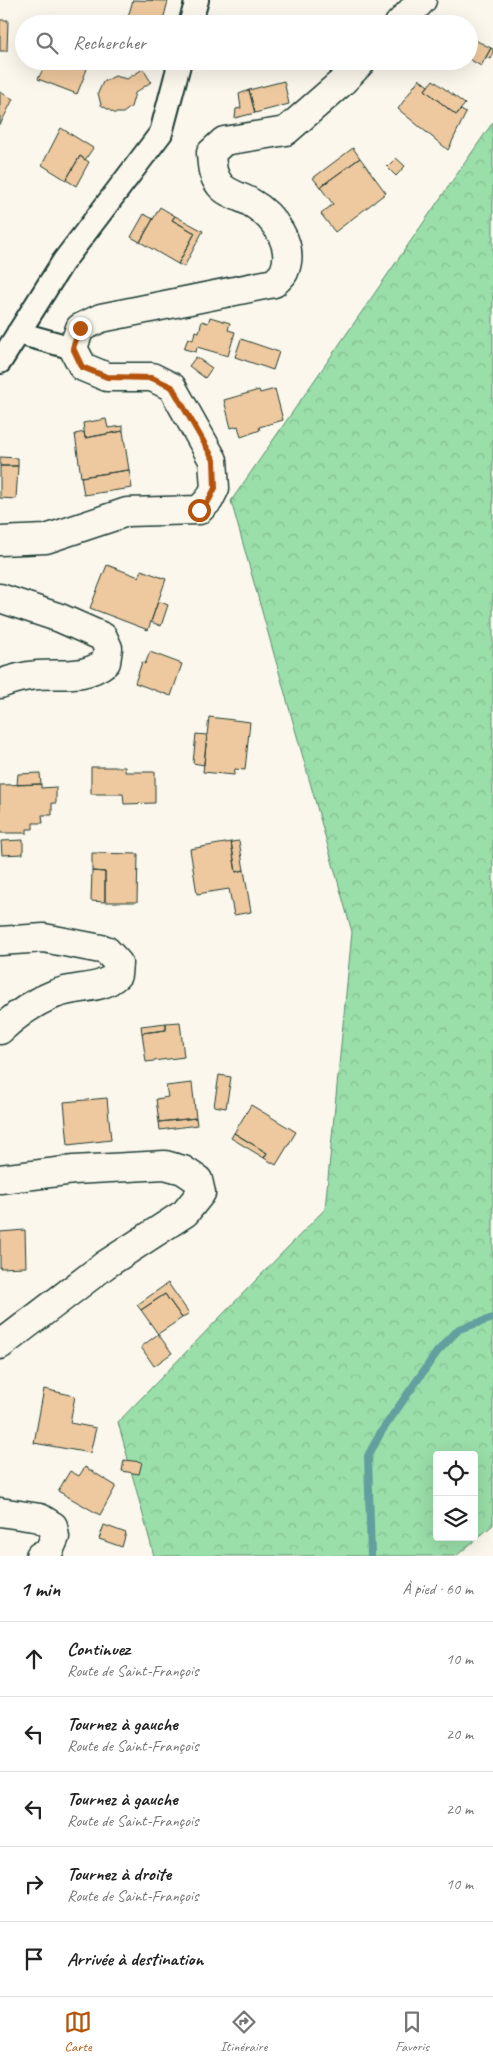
<!DOCTYPE html>
<html lang="fr">
<head>
<meta charset="utf-8">
<style>
  :root { --surface:#fff; --page:#f6f6f6; --text:#222; --muted:#767676; --line:#e0e0e0; --accent:#b45309 }
  body { margin:0; font-family:Caveat,sans-serif; background:var(--page); color:var(--text) }
  .controls { position:absolute; right:15px; bottom:15px; display:grid; overflow:hidden; border-radius:5px; box-shadow:0 5px 20px #0002 }
  .controls button { width:45px; height:45px; display:grid; place-items:center; padding:0; border:0; border-bottom:1px solid var(--line); background:var(--surface); color:var(--text); font:25px sans-serif }
  .stop { position:absolute; width:15px; height:15px; margin:-11px; border:4px solid #b45309; border-radius:50%; background:#fff }
  .stop.end { background:#b45309; border-color:#fff; box-shadow:0 1px 5px #0008 }
  .list { margin:0; padding:0; list-style:none }
  h2 { display:flex; justify-content:space-between; align-items:center; height:65px; margin:0; padding:0 20px; font-size:21px }
  h2 small { font-size:16px; font-weight:400; color:var(--muted) }
  .list li { display:grid; grid-template-columns:32px 1fr auto; gap:15px; align-items:center; box-sizing:border-box; height:75px; padding:0 20px; border-top:1px solid var(--line) }
  .list b { display:block; font-size:19px; white-space:nowrap }
  .list p { margin:0; font-size:16px; white-space:nowrap; color:var(--muted) }
  .list em { font-size:16px; font-style:normal; color:var(--muted) }
  .icon { flex:none; width:28px; height:28px; fill:none; stroke:currentColor; stroke-width:2; stroke-linecap:round; stroke-linejoin:round }
  .map { position:relative; flex:none; width:493px; height:1556px; overflow:hidden }
  .search { position:absolute; background:var(--surface); box-shadow:0 5px 20px #0002; left:15px; right:15px; top:15px; height:55px; display:flex; align-items:center; gap:12px; box-sizing:border-box; padding:0 18px; border-radius:28px; color:var(--muted); font-size:19px }
  .sheet { height:440px; background:var(--surface) }
  nav { display:flex; justify-content:space-around; align-items:center; box-sizing:border-box; height:70px; border-top:1px solid var(--line); background:var(--surface); font-size:14px; color:var(--muted) }
  nav a { display:grid; justify-items:center; gap:2px }
  nav .on { color:var(--accent) }
  .map>svg:first-child { display:block }
</style>
</head>
<body>
<div class="map">
<svg width="493" height="1556" viewBox="0 0 493 1556">
  <defs>
    <pattern id="forest-crowns" width="20" height="18" patternUnits="userSpaceOnUse" patternTransform="scale(1.25)"><rect width="20" height="18" fill="#9adea9"/><path d="M2 6a3 3 0 1 1 6 0M12 15a3 3 0 1 1 6 0" fill="none" stroke="#84bf92"/></pattern>
  </defs>
  <rect width="100%" height="100%" fill="#fbf7ec"/>
  <filter id="ink" filterUnits="userSpaceOnUse"><feTurbulence type="fractalNoise" baseFrequency=".02" numOctaves="2"/><feDisplacementMap in="SourceGraphic" scale="10" xChannelSelector="R" yChannelSelector="G"/><feConvolveMatrix kernelMatrix="1 2 1 2 8 2 1 2 1" color-interpolation-filters="sRGB"/></filter>
  <g filter="url(#ink)">
    <path fill="url(#forest-crowns)" stroke="#5c8e6e" fill-rule="evenodd" d="M493,122V1525L456,1556H154L118,1422L325,1209L352,932L231,501ZM437,1455H474V1537H437Z"/>
    <g fill="none" stroke-linecap="round" stroke-linejoin="round">
      <path stroke="#629f9f" stroke-width="8" d="M371,1556L368,1456L381,1432L437,1352L459,1329L493,1318"/>
    </g>
    <path fill="#eec89e" stroke="#1f3d34" d="M133,0L168,1L162,24H126Z
      M225,15L265,17V24L225,23Z
      M0,20H8L7,51H0Z
      M469,37L491,48L481,66L469,59Z
      M491,48L493,49V54L491,59L486,57Z
      M28,61H69L87,69L77,94L38,79L43,69L28,63Z
      M223,61H262V64Z
      M143,69L151,82L135,93L131,107L123,113H114L101,105L98,93L103,82L115,76L127,79Z
      M419,79L428,86L425,90L456,115L461,110L466,113L448,150L398,109Z
      M433,80L465,104L456,115L425,90Z
      M284,81L289,104L255,113L249,90Z
      M249,90L255,113L235,118L236,109L241,108L239,94Z
      M0,92L13,99L0,125Z
      M61,128L93,148L85,160L80,156L66,180L42,165Z
      M353,148L360,158L320,187L313,178Z
      M80,156L89,162L76,186L66,180Z
      M360,158L386,193L335,232L321,214L333,204L320,187Z
      M396,158L405,166L396,176L387,167Z
      M160,207L175,216L172,220L195,233L178,264L140,242Z
      M144,214L153,219L140,242L131,237Z
      M175,216L203,231L184,267L178,264L195,233L172,220Z
      M210,317L230,323L228,330L235,332L228,356L197,347L196,352L184,349L188,338L193,340L195,331L199,332L202,321L208,323Z
      M241,339L279,352L273,370L235,357Z
      M196,357L212,368L205,378L189,366Z
      M275,389L283,420L259,427L260,430L241,437L238,426L231,428L224,400L259,390L260,393Z
      M106,419L108,428L123,426V431L85,438L83,423Z
      M123,431L129,470L81,477L75,434L84,432L85,438Z
      M0,457L18,458V466H0Z
      M0,466H18L16,499L0,498Z
      M129,470L132,488L84,495L81,477Z
      M107,565L139,577L141,570L166,579L148,630L90,608Z
      M158,601L168,605L161,626L151,622Z
      M150,652L182,664L171,696L135,683L142,662L145,664Z
      M209,717L250,722L245,770L235,769L234,775L203,772Z
      M196,734L207,735L204,765L193,763Z
      M91,767H125V772H155V803L124,804L123,794H91Z
      M40,773L41,784L17,785L18,774Z
      M41,784V788L56,787V803H52V815H42L43,823H33V829H27V833H0V785Z
      M23,840V854L2,855L1,841Z
      M239,841L244,870L236,872L231,842Z
      M231,842L236,872L244,870L251,912L234,915L229,889L197,894L190,849Z
      M92,853L138,854L137,902H105V872L92,871Z
      M92,871L105,872V902L91,901Z
      M180,1022L184,1057L146,1062L142,1033L166,1030V1023Z
      M166,1023V1030L142,1033L141,1026Z
      M219,1075L231,1077L226,1108L214,1106Z
      M192,1083L196,1118L159,1122L156,1099L168,1097L166,1086Z
      M107,1098L111,1140L68,1145L64,1102Z
      M251,1105L296,1132L276,1165L264,1158L267,1153L234,1133Z
      M196,1118L197,1125L160,1130L159,1122Z
      M234,1133L267,1153L264,1158L231,1138Z
      M25,1230L26,1267L0,1268V1232Z
      M168,1283L189,1313L182,1318L165,1294L141,1310L137,1305Z
      M165,1294L182,1318L158,1334L141,1310Z
      M158,1334L172,1353L154,1366L141,1347Z
      M44,1389L75,1396L70,1423L96,1428L90,1453L34,1443Z
      M124,1460L142,1462L139,1474L122,1471Z
      M85,1467L116,1486L100,1515L58,1491L70,1471L79,1476Z
      M104,1525L126,1533L122,1547L99,1539Z"/>
    <g fill="none" stroke-linecap="round" stroke-linejoin="round">
      <defs>
        <path id="street" d="M190,24L197,0
          M18,333L73,348
          M0,362L63,262L161,133L180,61"/>
        <path id="secondary" d="M399,24L422,0
          M0,541L46,539L127,512L199,510L209,500L215,488L213,460L172,387L152,377H107L83,367L73,348L80,328L101,318L274,283C277,280 282,276 284,272C296,245 273,215 250,202C241,197 226,193 220,185C212,175 212,166 211,153L224,141L286,131L341,83L362,61
          M0,598L60,618L103,637L108,648L106,662C84,679 64,673 38,675C26,676 12,679 0,684
          M0,941L44,938L106,950L118,963L117,975C100,991 77,985 55,994C34,1002 17,1014 0,1030
          M0,1179L74,1170L165,1165L183,1170L198,1180L201,1193L185,1213L105,1265L0,1345
          M0,1512L40,1518L53,1526L55,1537L49,1551L40,1556"/>
      </defs>
      <use href="#street" stroke="#1f3d34" stroke-width="26"/>
      <use href="#secondary" stroke="#1f3d34" stroke-width="31"/>
      <use href="#street" stroke="#fbf7ec" stroke-width="22"/>
      <use href="#secondary" stroke="#fbf7ec" stroke-width="28"/>
    </g>
  </g>
  <g fill="none" stroke-linecap="round" stroke-linejoin="round" filter="url(#ink)">
    <path stroke="#b45309" stroke-width="6" d="M80,328L73,348L82,367L107,377L152,378L172,387L214,460L215,488L209,500L199,510"/>
  </g>
</svg>
<div class="controls">
<button><svg class="icon" aria-label="locate" viewBox="0 0 24 24"><circle cx="12" cy="12" r="6"/><path d="M12 2v4M12 18v4M2 12h4M18 12h4"/></svg></button>
<button><svg class="icon" aria-label="layers" viewBox="0 0 24 24"><path d="M12 4l9 5-9 5-9-5zM3 14l9 5 9-5"/></svg></button>
</div>
<div class="stop" style="left:199px;top:510px"></div>
<div class="stop end" style="left:80px;top:328px"></div>
<div class="search"><svg class="icon" aria-label="search" viewBox="0 0 24 24"><circle cx="10" cy="10" r="6"/><path d="M15 15l6 6"/></svg>Rechercher</div>
</div>
<section class="sheet">
<h2>1 min<small>À pied · 60 m</small></h2>
<ul class="list">
<li><svg class="icon" aria-label="ahead" viewBox="0 0 24 24"><path d="M12 20V5M6 11l6-6 6 6"/></svg><div><b>Continuez</b><p>Route de Saint-François</p></div><em>10 m</em></li>
<li><svg class="icon" aria-label="left" viewBox="0 0 24 24"><path d="M17 20v-9H6M10 6l-5 5 5 5"/></svg><div><b>Tournez à gauche</b><p>Route de Saint-François</p></div><em>20 m</em></li>
<li><svg class="icon" aria-label="left" viewBox="0 0 24 24"><path d="M17 20v-9H6M10 6l-5 5 5 5"/></svg><div><b>Tournez à gauche</b><p>Route de Saint-François</p></div><em>20 m</em></li>
<li><svg class="icon" aria-label="right" viewBox="0 0 24 24"><path d="M7 20v-9h11M14 6l5 5-5 5"/></svg><div><b>Tournez à droite</b><p>Route de Saint-François</p></div><em>10 m</em></li>
<li><svg class="icon" aria-label="arrive" viewBox="0 0 24 24"><path d="M6 21V4h12l-3 4 3 4H6"/></svg><div><b>Arrivée à destination</b></div></li>
</ul>
</section>
<nav>
<a class="on"><svg class="icon" aria-label="map" viewBox="0 0 24 24"><path d="M3 6l6-2 6 2 6-2v14l-6 2-6-2-6 2zM9 4v14M15 6v14"/></svg>Carte</a>
<a><svg class="icon" aria-label="directions" viewBox="0 0 24 24"><path d="M12 3l9 9-9 9-9-9zM9 14v-3h6M13 9l2 2-2 2"/></svg>Itinéraire</a>
<a><svg class="icon" aria-label="saved" viewBox="0 0 24 24"><path d="M7 4h10v16l-5-4-5 4z"/></svg>Favoris</a>
</nav>
</body>
</html>
